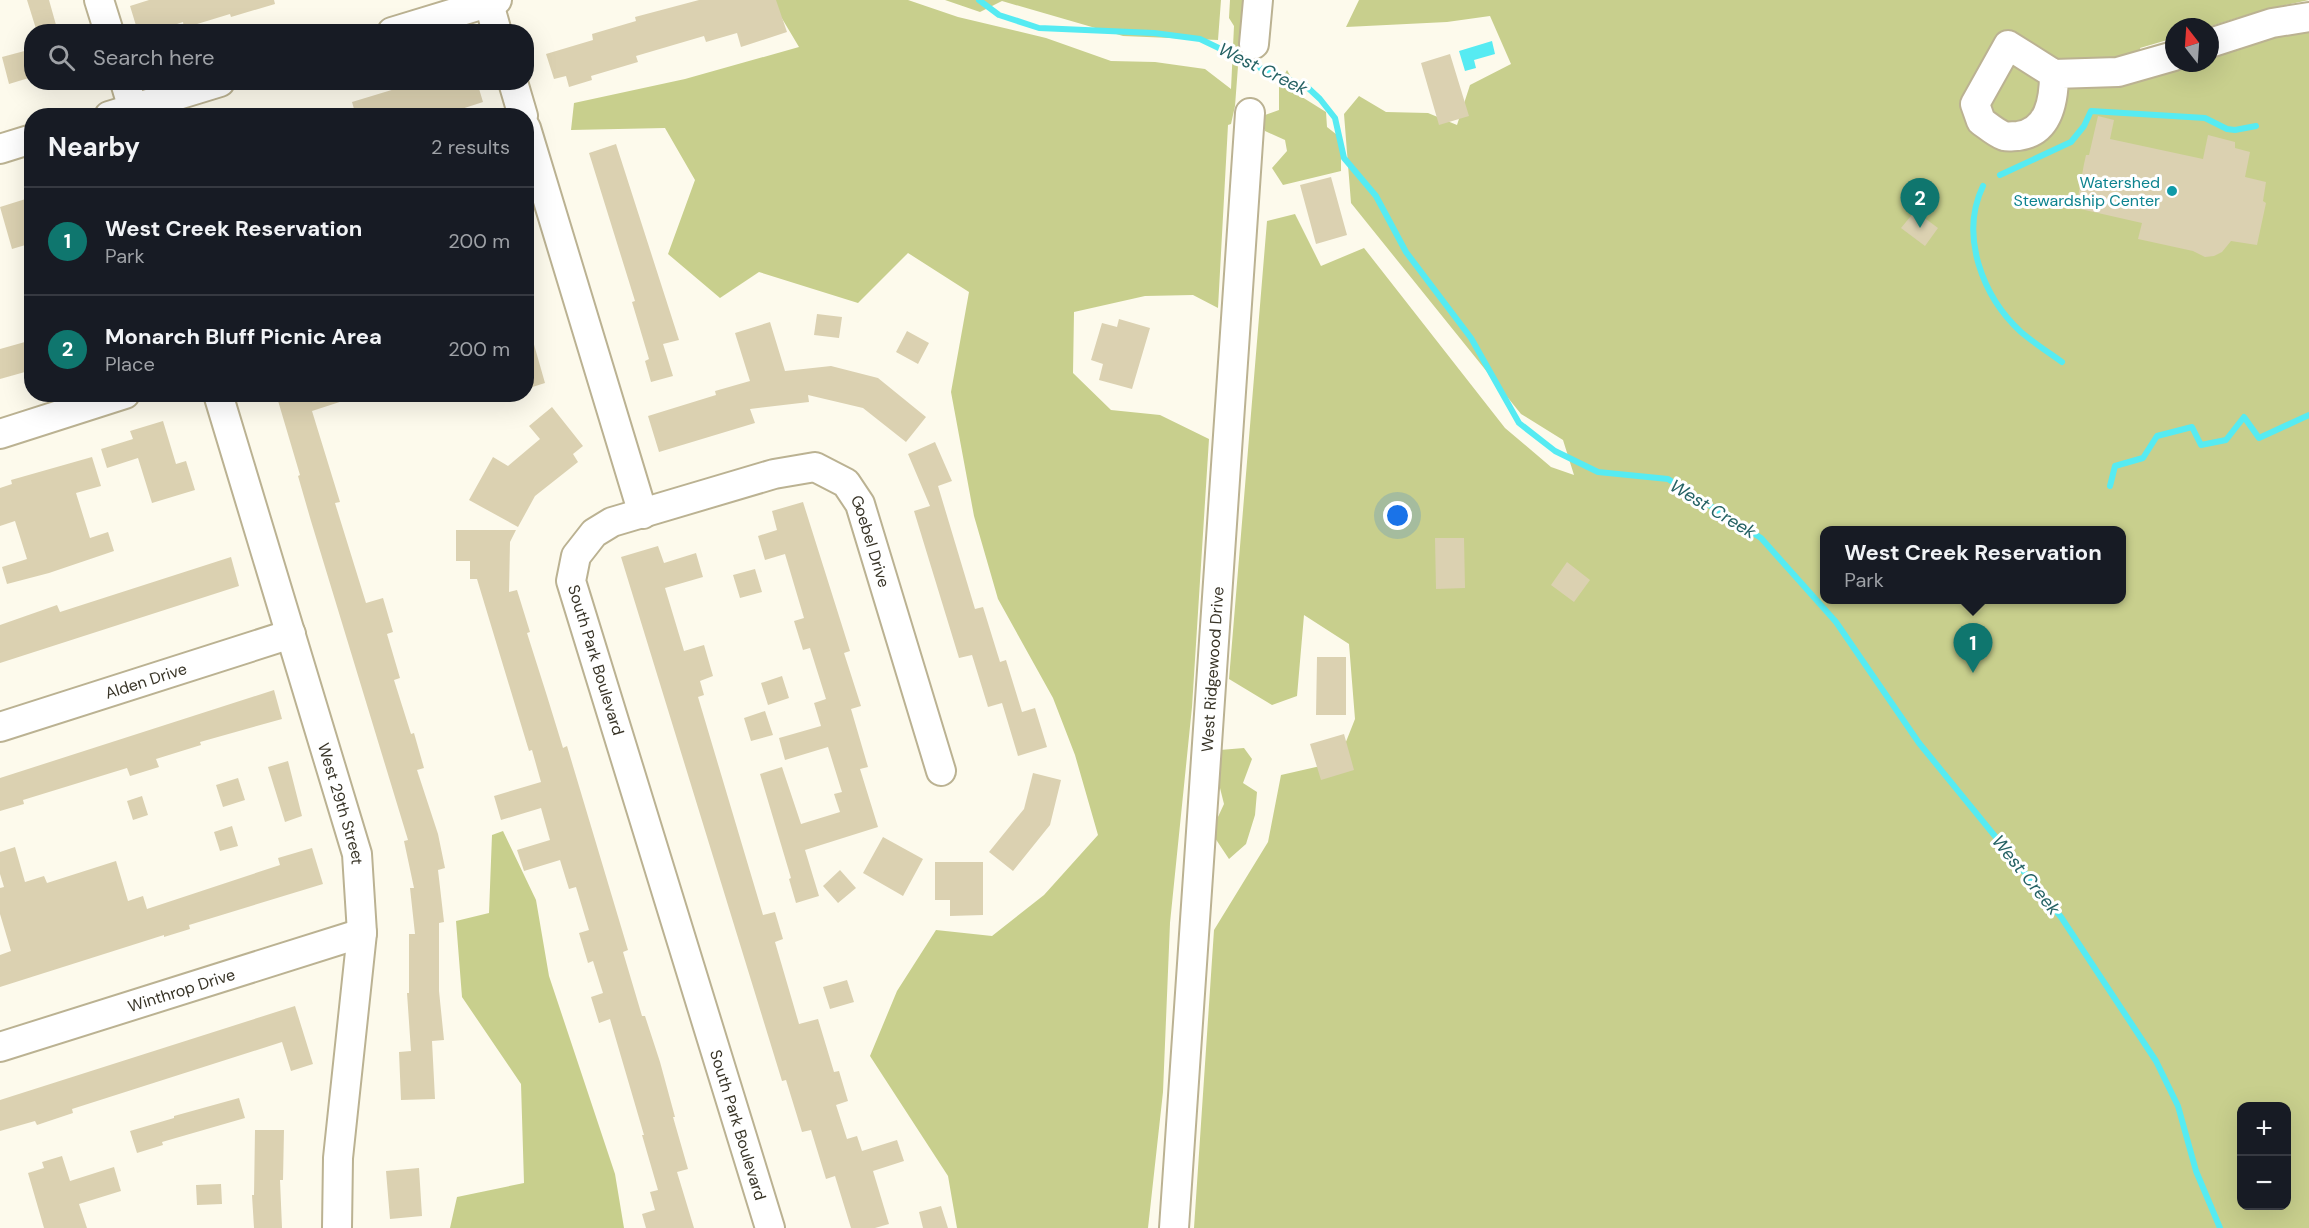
<!DOCTYPE html>
<html lang="en">
<head>
<meta charset="utf-8">
<style>
  :root { --surface:#171b24; --page:#242831; --text:#f1f3f6; --muted:#9ea1a6; --line:#363941; --accent:#0f766e }
  body { margin:0; font-family:"DM Sans",sans-serif; background:var(--page); color:var(--text) }
  .controls { position:absolute; right:18px; bottom:18px; display:grid; overflow:hidden; border-radius:12px; box-shadow:0 6px 24px #0002 }
  .controls button { width:54px; height:54px; display:grid; place-items:center; padding:0; border:0; border-bottom:2px solid var(--line); background:var(--surface); color:var(--text); font:30px sans-serif }
  .compass { position:absolute; left:2165px; top:18px; width:54px; height:54px; border-radius:50%; background:var(--surface); box-shadow:0 6px 24px #0002; rotate:343deg }
  .you { position:absolute; left:1398px; top:516px; width:21px; height:21px; margin:-15px; border:4px solid #fff; border-radius:50%; background:#1a73e8; box-shadow:0 0 0 9px #1a73e833 }
  .badge { display:grid; place-items:center; width:39px; height:39px; border-radius:50%; background:var(--accent); color:#fff; font-size:20px; font-weight:700 }
  .pin { position:absolute; translate:-50% -50px; filter:drop-shadow(0 2px 3px #0008) }
  .pin::after { content:''; position:absolute; top:32px; width:21px; height:18px; background:inherit; clip-path:polygon(0 0,100% 0,50% 100%) }
  .popup { position:absolute; left:1820px; top:526px; width:306px; height:78px; box-sizing:border-box; display:grid; place-content:center; border-radius:12px; background:var(--surface); filter:drop-shadow(0 2px 4px #0005); font-size:20px; white-space:nowrap; color:var(--muted) }
  .popup b { font-size:22px; color:var(--text) }
  .popup::after { content:''; position:absolute; left:50%; top:100%; margin-left:-12px; border:12px solid transparent; border-top-color:var(--surface) }
  .list { margin:0; padding:0; list-style:none }
  h2 { display:flex; justify-content:space-between; align-items:center; height:78px; margin:0; padding:0 24px; font-size:26px }
  h2 small { font-size:20px; font-weight:400; color:var(--muted) }
  .list li { display:grid; grid-template-columns:39px 1fr auto; gap:18px; align-items:center; box-sizing:border-box; height:108px; padding:0 24px; border-top:2px solid var(--line) }
  .list b { display:block; font-size:22px; white-space:nowrap }
  .list p { margin:0; font-size:20px; white-space:nowrap; color:var(--muted) }
  .list em { font-size:20px; font-style:normal; color:var(--muted) }
  .icon { flex:none; width:33px; height:33px; fill:none; stroke:currentColor; stroke-width:2; stroke-linecap:round; stroke-linejoin:round }
  .map { position:relative; flex:none; width:2309px; height:1228px; overflow:hidden }
  .search { position:absolute; background:var(--surface); box-shadow:0 6px 24px #0002; left:24px; top:24px; width:510px; height:66px; display:flex; align-items:center; gap:15px; box-sizing:border-box; padding:0 21px; border-radius:24px; color:var(--muted); font-size:22px }
  .panel { position:absolute; background:var(--surface); box-shadow:0 6px 24px #0002; left:24px; top:108px; width:510px; height:294px; border-radius:24px }
  .map>svg:first-child { display:block }
</style>
</head>
<body>
<div class="map">
<svg width="2309" height="1228" viewBox="0 0 2309 1228">
  <rect width="100%" height="100%" fill="#fdfaec"/>
  <path fill="#c8cf8d" fill-rule="evenodd" d="M771,0H908L958,17L1046,38L1111,61L1155,62L1205,69L1231,89L1234,26L1229,18L1230,0H1243L1235,106L1231,124L1228,125L1218,308L1193,295L1145,296L1074,312L1073,373L1111,410L1160,415L1209,439L1192,707L1170,923L1163,1092L1148,1228H957L948,1176L870,1056L897,991L936,930L992,936L1044,895L1098,835L1075,755L1053,698L998,599L974,516L951,392L969,292L908,253L858,303L759,272L720,298L668,254L695,180L665,128L571,130L574,103L685,79L799,47Z
    M945,0H1221L1218,40L1123,36L1002,1L980,12Z
    M1359,0H2309L2263,10L2208,27H2174V38L2140,48L2149,76L2189,63H2210V56L2309,24V1228H1194L1214,930L1268,842L1281,775L1338,762L1355,719L1349,644L1304,615L1297,696L1272,705L1229,679L1267,221L1295,214L1321,266L1364,248L1505,428L1551,467L1574,475L1563,440L1521,414L1351,203L1344,114L1359,96L1386,112L1428,113L1457,125L1470,85L1511,64L1490,16L1447,22L1346,27ZM1824,530H2122V600H1824ZM2242,1106H2286V1206H2242Z
    M1287,70L1302,97L1326,112L1327,127L1341,138V171L1283,185L1272,168L1287,151L1285,140L1265,131V115L1279,110V85Z
    M1244,748L1252,759L1243,783L1257,792L1255,815L1246,844L1229,859L1211,832L1224,804L1217,776L1220,750Z
    M503,831L536,900L549,976L615,1174L624,1228H450L457,1197L524,1183L521,1084L462,997L456,921L489,913L492,835Z"/>
  <path fill="#56ebf2" d="M1492,41L1495,54L1474,60L1476,68L1465,71L1459,51Z"/>
  <g fill="none" stroke-linecap="round" stroke-linejoin="round">
    <path stroke="#56ebf2" stroke-width="6" d="M979,0L999,15L1039,28L1154,33L1200,39L1273,74L1306,86L1320,99L1335,118L1344,158L1376,196L1406,252L1471,338L1519,423L1555,451L1598,472L1668,479L1761,538L1836,622L1919,743L2061,917L2156,1061L2178,1106L2196,1171L2220,1228
      M2000,175L2071,142L2084,126L2091,111L2205,118L2227,129L2235,130L2256,126
      M1983,186C1959,236 1983,297 2021,332C2034,343 2048,352 2062,362
      M2110,486L2115,466L2143,458L2157,436L2192,427L2201,445L2226,440L2244,417L2259,438L2309,415"/>
  </g>
  <path fill="#dbd1b1" d="M27,0H49L58,32H37Z
    M149,0H274L275,4L231,17L230,14L184,28L183,22L153,32H138L130,6Z
    M699,0H776L787,32L741,47L737,33L706,42L704,36L636,56L638,62L591,76L592,80L569,87L566,76L554,79L546,54L593,40L592,34L636,21L635,17Z
    M32,49V77L9,84L2,57Z
    M1450,54L1469,116L1439,125L1421,63Z
    M418,82H431L432,88L451,82H477L483,102L440,116H356L352,102Z
    M2098,116L2114,120L2110,139L2203,159L2208,135L2235,142V148L2250,152L2245,177L2266,182L2263,201L2266,203L2257,245L2231,241L2222,252L2214,256L2205,257L2193,251L2138,239L2142,223L2076,208L2084,164L2086,155H2089Z
    M616,144L679,340L663,344L673,376L651,382L645,361L649,359L632,302L635,301L589,153Z
    M1331,177L1347,235L1316,244L1300,185Z
    M32,197V243L12,249L0,207Z
    M1915,211L1938,228L1925,246L1901,228Z
    M817,314L842,317L839,338L814,335Z
    M1119,319L1150,328L1132,389L1099,380L1103,364L1091,360L1102,323L1117,327Z
    M770,322L785,371L831,366L878,378L926,417L906,442L863,408L808,395L809,402L750,409L755,423L659,452L648,416L716,395L715,391L750,381L735,333Z
    M907,331L929,343L918,364L896,352Z
    M526,334H531L545,383L526,389Z
    M32,340V370L0,379V349Z
    M276,394H352V398L312,411L340,502L335,503L366,603L383,598L393,632L387,634L400,678L394,680L411,734L414,733L424,768L417,770L438,834L445,868L438,870L444,922L439,923V991L444,1040L432,1041L435,1099L401,1100L399,1052L411,1051L407,993H409V934H415L410,888H414L404,841L408,840L311,521L298,476L300,475Z
    M552,407L583,446L573,454L578,462L535,496L518,527L469,500L493,457L508,466L540,439L529,426Z
    M163,421L176,464L186,461L195,490L152,503L138,458L107,468L101,449L133,439L130,431Z
    M935,442L952,481L938,486L975,609L983,607L1000,662L1006,660L1022,712L1035,708L1047,747L1018,756L1002,703L988,707L972,655L959,658L914,511L930,506L908,454Z
    M92,457L101,486L76,493L90,538L108,532L114,551L49,573L7,584L2,567L27,559L15,521L0,526V488L12,484L11,480Z
    M803,502L850,651L844,653L861,706L851,709L868,767L860,769L878,827L805,850L819,896L796,903L789,879L791,878L760,774L782,767L801,824L840,812L834,794L842,792L828,747L785,760L779,738L821,726L814,703L826,699L810,648L803,650L794,621L804,618L785,554L765,560L758,536L777,530L772,511Z
    M456,530H516L510,542L509,592L517,590L530,632L527,633L547,696L563,748L567,746L628,950L623,952L642,1016H645L660,1062L675,1117H673L688,1169L677,1172L694,1228H646L642,1214L655,1210L650,1192L658,1190L642,1135H644L610,1019L599,1023L591,997L603,993L593,961L588,963L579,933L589,930L576,887L569,889L560,860L524,871L517,850L550,840L541,808L501,820L494,796L541,782L532,750L529,751L477,579H470V561H456Z
    M1435,538H1464L1465,588L1436,589Z
    M658,546L664,563L696,553L703,577L665,588L684,651L704,645L713,676L700,681L704,695L698,697L763,915L775,912L783,939L775,942L799,1024L818,1019L834,1072L839,1071L848,1101L836,1105L847,1139L857,1136L862,1151L897,1140L904,1161L873,1171L889,1224L875,1228H851L835,1176L826,1179L811,1130L802,1132L786,1080L782,1081L621,557Z
    M231,557L239,586L0,663V625L57,605L60,612Z
    M1567,562L1590,580L1574,602L1551,585Z
    M755,569L762,592L740,598L733,575Z
    M1317,657H1346V715H1316Z
    M782,676L789,698L768,705L761,683Z
    M274,690L282,719L200,742L201,745L156,759L159,767L130,776L127,768L23,800L24,804L0,811V778Z
    M765,711L773,735L751,741L744,718Z
    M1344,734L1354,770L1321,780L1310,744Z
    M288,761L302,816L285,822L268,767Z
    M1033,773L1061,780L1050,825L1013,871L989,852L1024,809Z
    M238,778L245,800L223,807L216,785Z
    M142,796L148,815L133,820L127,801Z
    M232,826L238,846L220,851L214,832Z
    M883,837L923,859L903,896L863,873Z
    M15,847L25,882L44,876L47,883L116,861L128,901L143,896L147,909L280,865L278,858L312,848L323,884L189,925L190,929L164,937V935L0,987V955L11,951L0,914V888L4,887L0,874V852Z
    M935,862H983V915L950,916V900H935Z
    M840,870L856,888L838,903L823,886Z
    M847,980L854,1002L830,1009L823,987Z
    M295,1006L313,1064L291,1071L282,1042L72,1109L73,1113L37,1125L35,1121L0,1131V1100Z
    M239,1098L245,1118L162,1142L163,1145L137,1153L130,1131L174,1118V1116Z
    M255,1130H284L283,1180H280L282,1228H254L252,1195H254Z
    M62,1156L70,1181L114,1167L121,1191L79,1204L87,1228H44L28,1173L44,1168L42,1162Z
    M419,1168L422,1216L390,1219L386,1171Z
    M221,1184L222,1204L197,1205L196,1185Z
    M941,1206L948,1228H923L919,1212Z"/>
  <g fill="none" stroke-linecap="round" stroke-linejoin="round">
    <defs>
      <g id="minor">
        <path d="M99,0L109,32"/>
        <path d="M488,0L497,32"/>
        <path d="M392,32L497,0"/>
        <path d="M2210,43L2272,23L2309,17"/>
        <path d="M1254,44L1258,0"/>
        <path d="M2054,74C2054,100 2049,132 2018,136C2013,136 2009,137 2004,136C1996,133 1988,126 1981,121L1975,104L2008,45L2054,74L2118,72L2174,56"/>
        <path d="M125,82L135,116"/>
        <path d="M513,82L523,116"/>
        <path d="M109,116L220,82"/>
        <path d="M526,128L643,514"/>
        <path d="M0,149L32,139"/>
        <path id="s1" d="M218,394L357,854L362,933L338,1158L337,1228"/>
        <path d="M0,434L125,394"/>
        <path id="s2" d="M0,727L291,634"/>
        <path id="s3" d="M0,1047L362,933"/>
        <path id="s4" d="M770,1228L571,581L576,556L594,533L612,522L774,474L815,467L846,483L860,504L941,771"/>
        <path id="s5" d="M1174,1228L1250,113"/>
      </g>
    </defs>
    <use href="#minor" stroke="#bbb292" stroke-width="32"/>
    <use href="#minor" stroke="#fff" stroke-width="28"/>
  </g>
  <circle fill="#0f9aa8" stroke="#fff" stroke-width="2" cx="2172" cy="191" r="6"/>
  <g text-anchor="middle" dominant-baseline="central" stroke-width="6" stroke-linejoin="round" paint-order="stroke">
    <g font-size="16" fill="#0d838f" stroke="#fff" text-anchor="end">
      <text x="2160" y="182">Watershed<tspan x="2160" dy="18">Stewardship Center</tspan></text>
    </g>
    <g font-size="16" fill="#383427" stroke="#fff">
      <text stroke="none"><textPath href="#s4" startOffset="1062">Goebel Drive</textPath></text>
      <text transform="translate(596 660) rotate(73)">South Park Boulevard</text>
      <text stroke="none"><textPath href="#s5" startOffset="560">West Ridgewood Drive</textPath></text>
      <text stroke="none"><textPath href="#s2" startOffset="153">Alden Drive</textPath></text>
      <text stroke="none"><textPath href="#s1" startOffset="428">West 29th Street</textPath></text>
      <text stroke="none"><textPath href="#s3" startOffset="190">Winthrop Drive</textPath></text>
      <text transform="translate(738 1125) rotate(73)">South Park Boulevard</text>
    </g>
    <g font-size="18" font-style="italic" fill="#256264" stroke="#fff">
      <text transform="translate(1263 69) rotate(26)">West Creek</text>
      <text transform="translate(1713 509) rotate(31)">West Creek</text>
      <text transform="translate(2026 875) rotate(51)">West Creek</text>
    </g>
  </g>
</svg>
<div class="controls">
<button>+</button>
<button>−</button>
</div>
<svg class="compass" viewBox="-18 -18 36 36"><path d="M0-13l5 13h-10z" fill="#e53935"/><path d="M0 13l5-13h-10z" fill="#9ea1a6"/></svg>
<div class="you"></div>
<div class="pin badge" style="left:1973px;top:673px">1</div>
<div class="popup"><b>West Creek Reservation</b>Park</div>
<div class="pin badge" style="left:1920px;top:228px">2</div>
<div class="search"><svg class="icon" aria-label="search" viewBox="0 0 24 24"><circle cx="10" cy="10" r="6"/><path d="M15 15l6 6"/></svg>Search here</div>
<section class="panel">
<h2>Nearby<small>2 results</small></h2>
<ul class="list">
<li><span class="badge">1</span><div><b>West Creek Reservation</b><p>Park</p></div><em>200 m</em></li>
<li><span class="badge">2</span><div><b>Monarch Bluff Picnic Area</b><p>Place</p></div><em>200 m</em></li>
</ul>
</section>
</div>
</body>
</html>
